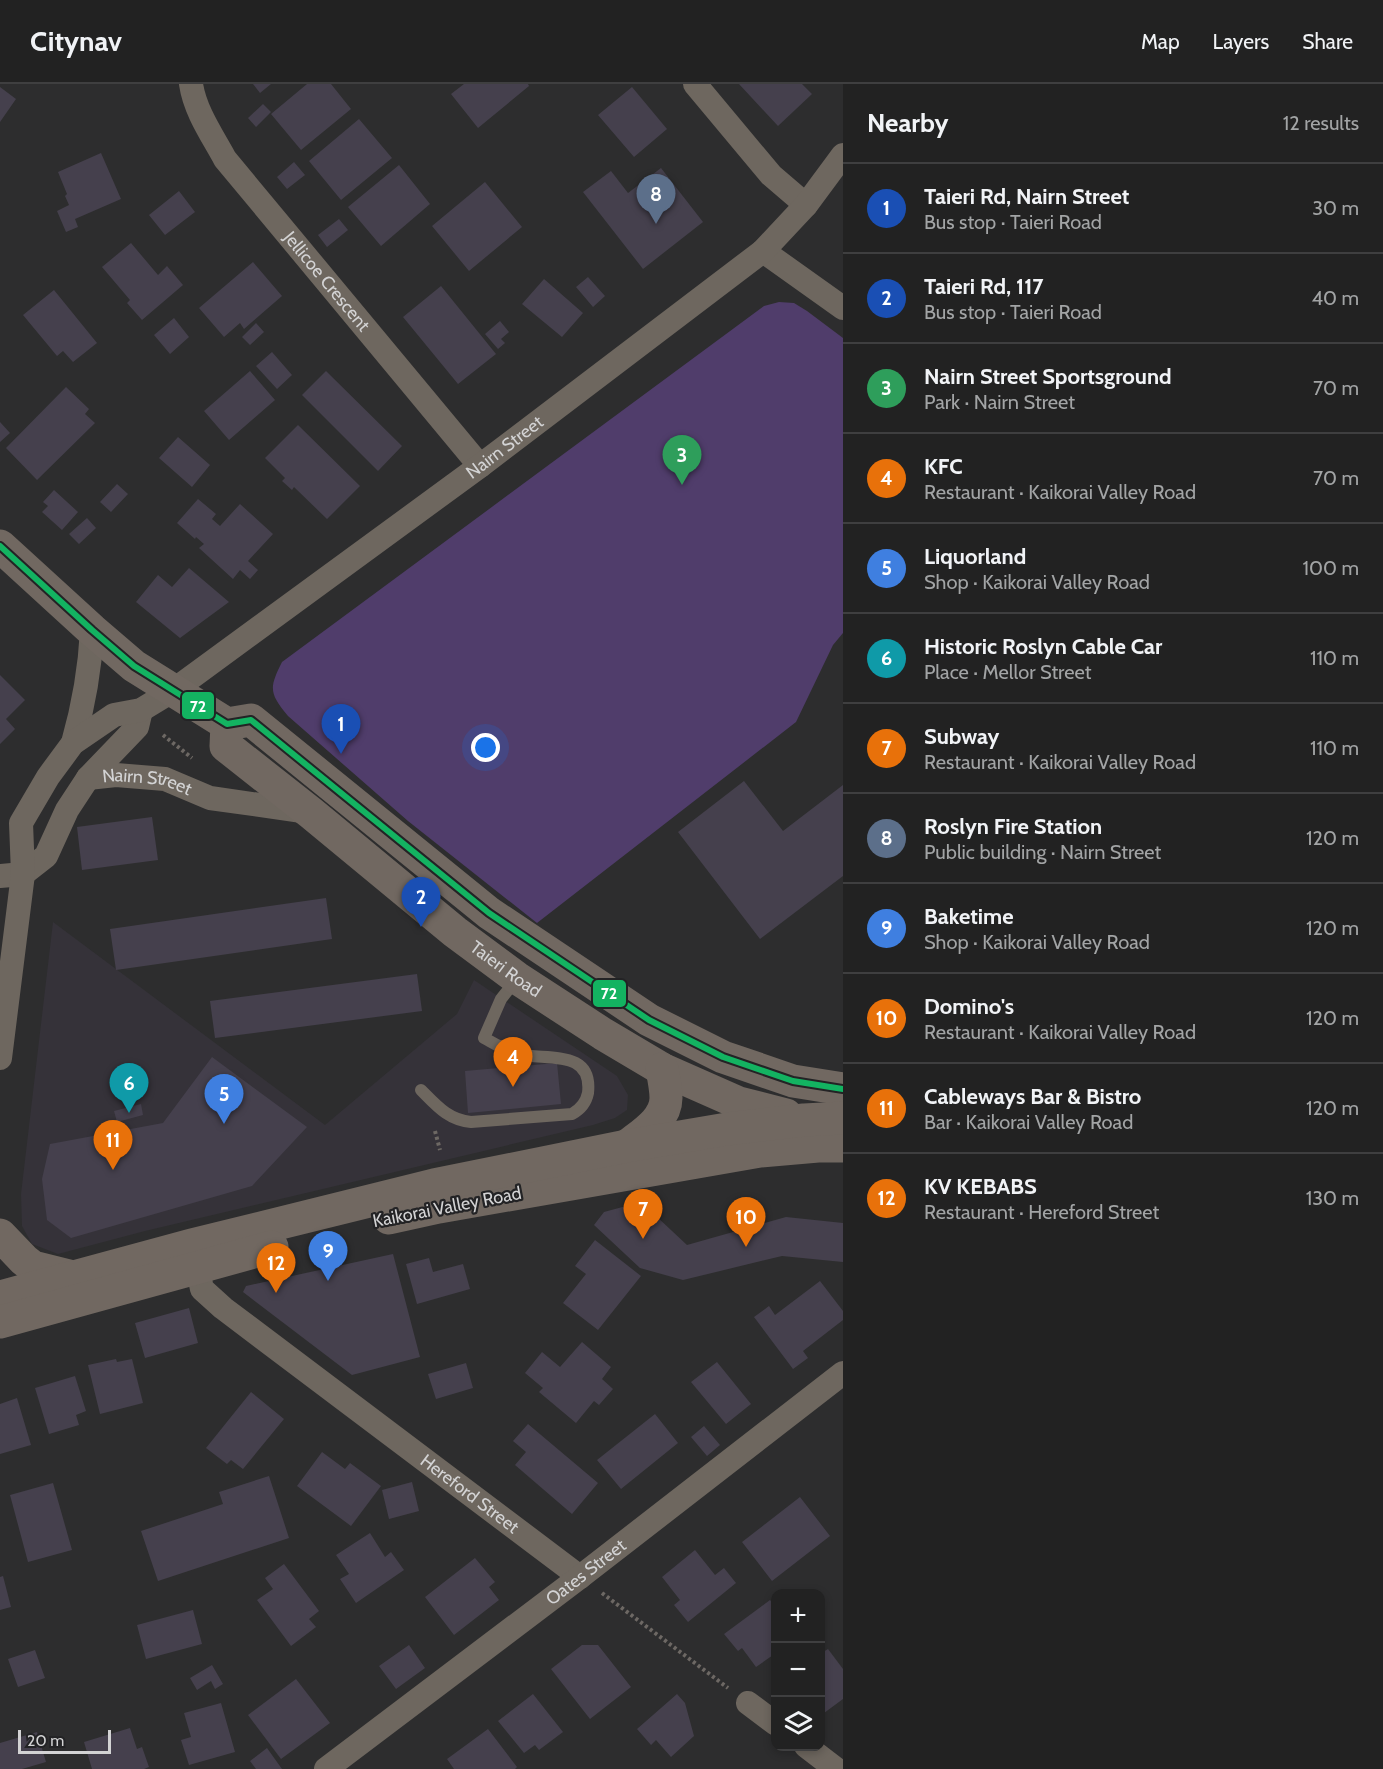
<!DOCTYPE html>
<html lang="en">
<head>
<meta charset="utf-8">
<style>
  :root { --surface:#222; --page:#2a2a2a; --text:#f1f3f6; --muted:#a2a4a5; --line:#3f3f40; --accent:#99999a }
  body { margin:0; font-family:Cabin,sans-serif; background:var(--page); color:var(--text) }
  .controls { position:absolute; right:18px; bottom:18px; display:grid; overflow:hidden; border-radius:12px; box-shadow:0 3px 9px #0003 }
  .controls button { width:54px; height:54px; display:grid; place-items:center; padding:0; border:0; border-bottom:2px solid var(--line); background:var(--surface); color:var(--text); font:30px sans-serif }
  .scale { position:absolute; left:18px; bottom:15px; width:93px; box-sizing:border-box; padding-left:6px; border:3px solid #d3d3d4; border-top:0; font-size:16px; line-height:21px; white-space:nowrap; color:#d3d3d4; -webkit-text-stroke:4px #232325; paint-order:stroke }
  .you { position:absolute; left:486px; top:664px; width:21px; height:21px; margin:-15px; border:4px solid #fff; border-radius:50%; background:#1a73e8; box-shadow:0 0 0 9px #1a73e833 }
  .badge { display:grid; place-items:center; width:39px; height:39px; border-radius:50%; background:var(--accent); color:#fff; font-size:20px; font-weight:700 }
  .pin { position:absolute; translate:-50% -50px; filter:drop-shadow(0 2px 3px #0008) }
  .pin::after { content:''; position:absolute; top:32px; width:21px; height:18px; background:inherit; clip-path:polygon(0 0,100% 0,50% 100%) }
  .list { margin:0; padding:0; list-style:none }
  h2 { display:flex; justify-content:space-between; align-items:center; height:78px; margin:0; padding:0 24px; font-size:26px }
  h2 small { font-size:20px; font-weight:400; color:var(--muted) }
  .list li { display:grid; grid-template-columns:39px 1fr auto; gap:18px; align-items:center; box-sizing:border-box; height:90px; padding:0 24px; border-top:2px solid var(--line) }
  .list b { display:block; font-size:22px; white-space:nowrap }
  .list p { margin:0; font-size:20px; white-space:nowrap; color:var(--muted) }
  .list em { font-size:20px; font-style:normal; color:var(--muted) }
  .icon { flex:none; width:33px; height:33px; fill:none; stroke:currentColor; stroke-width:2; stroke-linecap:round; stroke-linejoin:round }
  .map { position:relative; flex:none; width:843px; height:1685px; overflow:hidden }
  header { display:flex; align-items:center; gap:36px; box-sizing:border-box; height:84px; padding:0 30px; background:var(--surface); border-bottom:2px solid var(--line) }
  header strong { font-size:28px }
  nav { display:flex; gap:33px; margin-inline-start:auto; font-size:21px }
  main { display:flex }
  aside { flex:1; background:var(--surface) }
  .map>svg:first-child { display:block }
</style>
</head>
<body>
<header>
<strong>Citynav</strong>
<nav><a>Map</a><a>Layers</a><a>Share</a></nav>
</header>
<main>
<div class="map">
<svg width="843" height="1685" viewBox="0 0 843 1685">
  <rect width="100%" height="100%" fill="#2d2d2e"/>
  <path fill="#353239" d="M53,838L325,1041L457,930L474,896L617,992L628,1011L627,1026L615,1034L593,1041L145,1147L58,1170L32,1160L22,1142L21,1110Z"/>
  <path fill="#503d6b" d="M779,218L794,219L807,227L843,254V549L833,561L796,638L537,839L408,737L288,632C269,609 269,604 282,578L764,222Z"/>
  <path fill="#45404d" d="M253,0H271L260,9Z
    M307,0H331L351,25L301,66L271,30Z
    M464,0H528L529,2L478,44L451,10Z
    M739,0H802L812,10L778,42Z
    M0,3L16,15L0,38Z
    M632,3L667,45L634,73L598,31Z
    M263,20L271,28L256,43L248,34Z
    M359,35L392,74L341,116L309,77Z
    M101,69L121,115L75,135L78,143L66,148L57,127L69,121L65,112L67,110L58,88Z
    M294,78L305,91L287,105L277,93Z
    M399,81L430,120L381,162L348,123Z
    M661,84L703,138L643,185L583,108L611,87L628,109Z
    M485,98L522,143L469,187L432,142Z
    M179,107L195,128L165,151L149,131Z
    M339,135L348,146L327,163L318,151Z
    M131,159L158,191L167,182L183,201L142,236L127,219L130,216L102,183Z
    M253,178L282,212L244,245L240,239L224,253L199,224Z
    M588,193L605,212L593,223L576,203Z
    M544,195L583,229L562,253L522,220Z
    M441,202L496,270L458,300L403,233Z
    M54,206L97,259L73,278L63,267L57,272L23,231Z
    M174,234L189,253L170,270L154,251Z
    M500,237L509,248L501,255L505,259L498,265L485,250Z
    M256,239L264,248L250,261L242,253Z
    M272,268L292,291L277,305L256,282Z
    M250,287L275,316L229,356L204,327Z
    M326,287L402,362L378,387L302,311Z
    M66,303L89,325L85,330L95,339L37,396L6,364Z
    M0,338L10,349L0,358Z
    M298,341L360,402L327,435L294,403L292,406L282,397L285,394L265,374Z
    M178,353L210,381L192,403L159,374Z
    M117,400L128,410L111,428L100,418Z
    M54,406L78,428L62,446L42,428L48,422L43,418Z
    M198,415L216,430L212,435L220,442L240,420L273,450L248,477L258,486L250,495L240,486L233,495L199,464L204,460L196,453L195,455L177,439Z
    M87,434L96,444L79,460L69,450Z
    M189,484L229,518L180,554L136,518L158,491L172,503Z
    M0,591L25,616L6,635L15,645L0,660Z
    M744,697L783,747L843,701V792L760,855L678,748Z
    M152,733L158,776L82,786L77,743Z
    M326,814L332,855L116,886L110,845Z
    M417,890L422,927L215,954L210,917Z
    M212,973L307,1043L252,1102L71,1154L47,1136L42,1095L50,1060L163,1039Z
    M557,979L561,1020L468,1029L465,987Z
    M141,1020L143,1031L117,1038L114,1027Z
    M641,1118L687,1161L786,1133L843,1139V1178L782,1172L683,1196L640,1184L594,1141L604,1128Z
    M595,1156L641,1192L598,1246L563,1219L586,1190L575,1182Z
    M393,1170L420,1273L352,1291L243,1208L246,1202Z
    M429,1174L433,1188L463,1180L470,1205L417,1220L406,1180Z
    M820,1197L843,1227V1236L803,1267L808,1274L793,1285L754,1233L769,1222L775,1231Z
    M189,1224L198,1259L145,1274L135,1239Z
    M582,1258L611,1283L602,1295L613,1305L599,1321L594,1317L576,1339L539,1308L543,1304L525,1289L542,1268L560,1283Z
    M116,1275L117,1278L132,1275L143,1319L100,1330L88,1281Z
    M717,1278L751,1320L726,1340L691,1298Z
    M466,1279L473,1304L436,1315L428,1290Z
    M75,1292L86,1327L76,1331L79,1341L49,1350L35,1304Z
    M251,1308L284,1335L243,1385L231,1376L227,1380L206,1364Z
    M17,1314L31,1361L0,1370V1320Z
    M655,1330L678,1359L621,1405L597,1376Z
    M528,1340L598,1399L572,1430L515,1381L526,1368L513,1357Z
    M704,1342L720,1361L707,1372L691,1353Z
    M322,1368L345,1385L350,1379L381,1402L351,1442L297,1402Z
    M269,1392L289,1454L158,1497L141,1447L223,1420L219,1408Z
    M412,1398L419,1427L389,1435L382,1406Z
    M53,1399L72,1466L28,1478L10,1411Z
    M800,1413L830,1452L772,1497L742,1458Z
    M370,1449L385,1473L391,1468L404,1486L356,1519L340,1495L349,1490L336,1471Z
    M695,1466L715,1491L724,1484L736,1499L688,1538L674,1521L680,1516L662,1493Z
    M475,1474L495,1498L489,1503L499,1516L454,1551L425,1513Z
    M284,1480L319,1527L309,1535L316,1543L291,1562L257,1516L273,1505L265,1494Z
    M3,1492L11,1523L0,1526V1493Z
    M770,1516L776,1523V1569L756,1583L742,1564L738,1567L724,1550Z
    M193,1526L202,1560L146,1575L137,1541Z
    M409,1561L425,1584L396,1605L379,1582Z
    M582,1561H598L631,1603L590,1635L551,1585Z
    M828,1565L843,1585V1615L820,1632V1570Z
    M35,1566L45,1594L18,1603L8,1575Z
    M212,1581L223,1600L215,1605L211,1597L197,1606L190,1594Z
    M296,1595L330,1639L281,1675L248,1631Z
    M533,1610L563,1648L539,1666L535,1661L524,1669L498,1637Z
    M677,1610L685,1619L694,1652L671,1673L656,1656L651,1661L637,1645Z
    M221,1619L235,1668L189,1681L181,1656L191,1653L184,1629Z
    M130,1644L137,1665L142,1663L149,1683L144,1685H92L84,1658Z
    M488,1645L517,1683L515,1685H454L447,1675Z
    M37,1648L46,1678L22,1685H0V1659Z
    M267,1664L282,1685H256L250,1677Z"/>
  <g fill="none" stroke-linecap="round" stroke-linejoin="round">
    <path stroke="#6d6864" stroke-width="4" stroke-dasharray="3 3" stroke-linecap="butt" d="M163,651L192,674
      M435,1047L440,1066
      M602,1509L728,1604"/>
    <path stroke="#6e675f" stroke-width="12" d="M421,1006C436,1021 448,1036 471,1038L572,1030C581,1025 586,1019 588,1009C593,964 545,977 518,970C506,967 495,960 484,954L501,915L516,896"/>
    <g stroke="#6e675f" stroke-width="24">
      <path id="s1" d="M191,0C195,27 212,51 225,75L480,382"/>
      <path d="M695,0L771,91L806,121"/>
      <path d="M763,167L843,224"/>
      <path d="M73,659C84,620 90,586 92,546"/>
      <path id="s2" d="M88,694L116,691L165,695L210,714L309,728"/>
      <path d="M23,790L46,772L67,726L88,694L137,643L141,626"/>
      <path d="M0,792L23,790"/>
      <path id="s3" d="M0,974L23,790L21,739L48,693L73,659L114,631L141,626L174,606L480,382L763,167L806,121L843,71"/>
      <path id="s4" d="M194,1167L202,1205L223,1224L580,1493"/>
      <path d="M748,1619L776,1640"/>
      <path d="M806,1662L836,1685"/>
      <path id="s5" d="M326,1685L580,1493L843,1289"/>
    </g>
    <g stroke="#716861" stroke-width="33">
      <path d="M0,462L92,546L134,582L227,640L251,636L489,829L649,936L723,973L793,997L843,1005"/>
      <path id="s6" d="M227,640L226,662L311,729L455,848L517,894L603,950L662,985L739,1019L786,1031"/>
      <path d="M627,1062C642,1050 666,1036 666,1014C666,1005 664,995 662,985"/>
      <path d="M389,1134L439,1123L760,1067L818,1062H843"/>
      <path d="M0,1151L24,1176L33,1183L73,1193"/>
      <path d="M0,1213L192,1161L434,1101L627,1062L727,1045L804,1036L843,1034"/>
      <path d="M0,1238L272,1163"/>
    </g>
    <defs>
      <path id="bus-1" d="M0,462L92,546L134,582L227,640L251,636L489,829L649,936L723,973L793,997L843,1005"/>
    </defs>
    <use href="#bus-1" stroke="#232325" stroke-width="10"/>
    <use href="#bus-1" stroke="#13b361" stroke-width="6"/>
  </g>
  <g text-anchor="middle" dominant-baseline="central" stroke-width="4.5" stroke-linejoin="round" paint-order="stroke">
    <g font-size="18" fill="#d3d3d4" stroke="#232325">
      <text stroke="none"><textPath href="#s1" startOffset="242">Jellicoe Crescent</textPath></text>
      <text stroke="none"><textPath href="#s3" startOffset="858">Nairn Street</textPath></text>
      <text stroke="none"><textPath href="#s2" startOffset="60">Nairn Street</textPath></text>
      <text stroke="none"><textPath href="#s6" startOffset="380">Taieri Road</textPath></text>
      <text transform="translate(447 1123) rotate(-11)">Kaikorai Valley Road</text>
      <text stroke="none"><textPath href="#s4" startOffset="376">Hereford Street</textPath></text>
      <text stroke="none"><textPath href="#s5" startOffset="326">Oates Street</textPath></text>
    </g>
  </g>
  <g stroke="#232325" stroke-width="2">
    <rect x="181" y="607" width="34" height="29" rx="6" fill="#13b361"/>
    <rect x="592" y="895" width="35" height="29" rx="6" fill="#13b361"/>
  </g>
  <g font-size="16" text-anchor="middle" font-weight="bold" fill="#fff">
    <text x="198" y="628">72</text>
    <text x="609" y="915">72</text>
  </g>
</svg>
<div class="controls">
<button>+</button>
<button>−</button>
<button><svg class="icon" aria-label="layers" viewBox="0 0 24 24"><path d="M12 4l9 5-9 5-9-5zM3 14l9 5 9-5"/></svg></button>
</div>
<div class="scale">20 m</div>
<div class="you"></div>
<div class="pin badge" style="left:341px;top:670px;background:#1a4fb4">1</div>
<div class="pin badge" style="left:421px;top:843px;background:#1a4fb4">2</div>
<div class="pin badge" style="left:682px;top:401px;background:#2e9e5b">3</div>
<div class="pin badge" style="left:513px;top:1003px;background:#e8710a">4</div>
<div class="pin badge" style="left:224px;top:1040px;background:#3f7fe0">5</div>
<div class="pin badge" style="left:129px;top:1029px;background:#0f9aa8">6</div>
<div class="pin badge" style="left:643px;top:1155px;background:#e8710a">7</div>
<div class="pin badge" style="left:656px;top:140px;background:#5c6f8a">8</div>
<div class="pin badge" style="left:328px;top:1197px;background:#3f7fe0">9</div>
<div class="pin badge" style="left:746px;top:1163px;background:#e8710a">10</div>
<div class="pin badge" style="left:113px;top:1086px;background:#e8710a">11</div>
<div class="pin badge" style="left:276px;top:1209px;background:#e8710a">12</div>
</div>
<aside>
<h2>Nearby<small>12 results</small></h2>
<ul class="list">
<li><span class="badge" style="background:#1a4fb4">1</span><div><b>Taieri Rd, Nairn Street</b><p>Bus stop · Taieri Road</p></div><em>30 m</em></li>
<li><span class="badge" style="background:#1a4fb4">2</span><div><b>Taieri Rd, 117</b><p>Bus stop · Taieri Road</p></div><em>40 m</em></li>
<li><span class="badge" style="background:#2e9e5b">3</span><div><b>Nairn Street Sportsground</b><p>Park · Nairn Street</p></div><em>70 m</em></li>
<li><span class="badge" style="background:#e8710a">4</span><div><b>KFC</b><p>Restaurant · Kaikorai Valley Road</p></div><em>70 m</em></li>
<li><span class="badge" style="background:#3f7fe0">5</span><div><b>Liquorland</b><p>Shop · Kaikorai Valley Road</p></div><em>100 m</em></li>
<li><span class="badge" style="background:#0f9aa8">6</span><div><b>Historic Roslyn Cable Car</b><p>Place · Mellor Street</p></div><em>110 m</em></li>
<li><span class="badge" style="background:#e8710a">7</span><div><b>Subway</b><p>Restaurant · Kaikorai Valley Road</p></div><em>110 m</em></li>
<li><span class="badge" style="background:#5c6f8a">8</span><div><b>Roslyn Fire Station</b><p>Public building · Nairn Street</p></div><em>120 m</em></li>
<li><span class="badge" style="background:#3f7fe0">9</span><div><b>Baketime</b><p>Shop · Kaikorai Valley Road</p></div><em>120 m</em></li>
<li><span class="badge" style="background:#e8710a">10</span><div><b>Domino's</b><p>Restaurant · Kaikorai Valley Road</p></div><em>120 m</em></li>
<li><span class="badge" style="background:#e8710a">11</span><div><b>Cableways Bar &amp; Bistro</b><p>Bar · Kaikorai Valley Road</p></div><em>120 m</em></li>
<li><span class="badge" style="background:#e8710a">12</span><div><b>KV KEBABS</b><p>Restaurant · Hereford Street</p></div><em>130 m</em></li>
</ul>
</aside>
</main>
</body>
</html>
